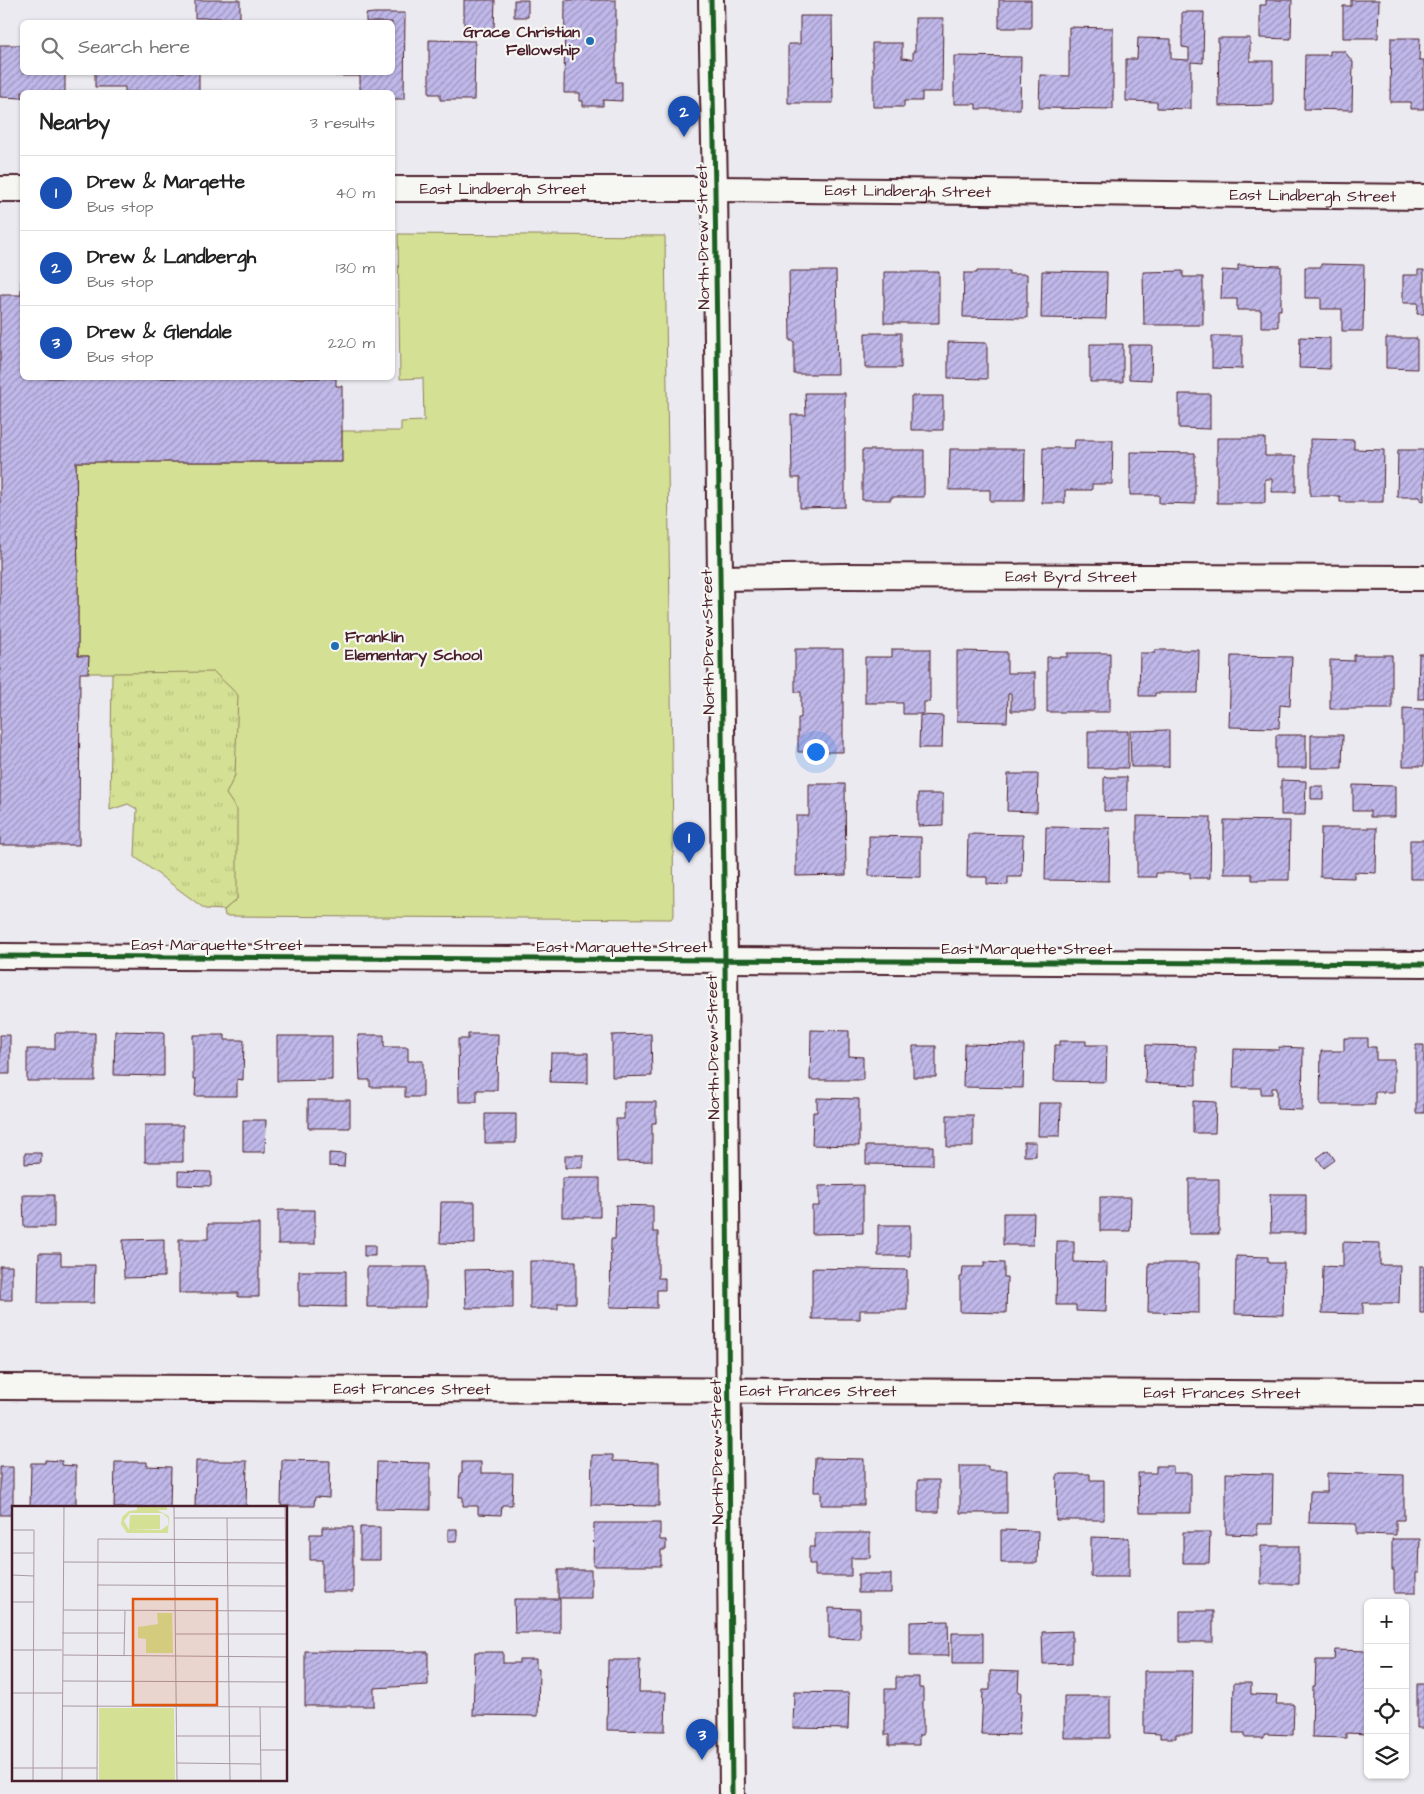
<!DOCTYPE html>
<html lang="en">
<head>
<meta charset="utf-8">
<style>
  :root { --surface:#fff; --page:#f6f6f6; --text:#222; --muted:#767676; --line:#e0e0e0; --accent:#1f6fb2 }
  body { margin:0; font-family:"Architects Daughter",sans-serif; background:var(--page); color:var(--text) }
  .controls { position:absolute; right:15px; bottom:15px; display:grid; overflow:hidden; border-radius:8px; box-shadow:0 1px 4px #0004 }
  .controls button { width:45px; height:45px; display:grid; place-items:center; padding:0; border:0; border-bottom:1px solid var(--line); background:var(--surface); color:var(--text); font:25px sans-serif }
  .you { position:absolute; left:815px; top:751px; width:18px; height:18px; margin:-12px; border:4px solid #fff; border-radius:50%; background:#1a73e8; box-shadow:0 0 0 8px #1a73e833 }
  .badge { display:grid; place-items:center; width:32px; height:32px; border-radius:50%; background:var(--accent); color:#fff; font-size:16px; font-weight:700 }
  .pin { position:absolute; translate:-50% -41px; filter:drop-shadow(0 1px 2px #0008) }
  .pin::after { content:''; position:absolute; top:26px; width:18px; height:15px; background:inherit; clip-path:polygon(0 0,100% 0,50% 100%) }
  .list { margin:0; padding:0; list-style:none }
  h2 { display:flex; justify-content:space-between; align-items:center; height:65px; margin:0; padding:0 20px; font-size:21px }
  h2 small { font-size:16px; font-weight:400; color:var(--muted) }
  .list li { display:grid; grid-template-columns:32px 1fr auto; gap:15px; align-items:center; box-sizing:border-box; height:75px; padding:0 20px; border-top:1px solid var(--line) }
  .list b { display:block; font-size:19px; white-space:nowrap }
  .list p { margin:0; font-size:16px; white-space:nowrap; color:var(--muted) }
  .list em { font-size:16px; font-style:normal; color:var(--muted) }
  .icon { flex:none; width:28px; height:28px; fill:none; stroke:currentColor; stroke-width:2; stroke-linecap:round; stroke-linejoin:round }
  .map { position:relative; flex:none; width:1424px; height:1794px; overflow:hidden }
  .search { position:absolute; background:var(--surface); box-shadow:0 1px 4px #0004; left:20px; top:20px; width:375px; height:55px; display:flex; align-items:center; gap:12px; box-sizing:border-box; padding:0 18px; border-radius:8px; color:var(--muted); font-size:19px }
  .panel { position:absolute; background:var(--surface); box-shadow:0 1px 4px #0004; left:20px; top:90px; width:375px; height:290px; border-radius:8px }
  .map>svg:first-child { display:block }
</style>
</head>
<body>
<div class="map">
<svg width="1424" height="1794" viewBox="0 0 1424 1794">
  <defs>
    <pattern id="park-tufts" width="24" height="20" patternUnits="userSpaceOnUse" patternTransform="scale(1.25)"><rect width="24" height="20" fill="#d4e093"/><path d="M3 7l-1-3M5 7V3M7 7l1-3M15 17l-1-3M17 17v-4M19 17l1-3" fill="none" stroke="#b8c07f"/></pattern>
    <pattern id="building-hatch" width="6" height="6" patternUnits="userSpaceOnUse" patternTransform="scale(1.25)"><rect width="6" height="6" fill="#bfb8e9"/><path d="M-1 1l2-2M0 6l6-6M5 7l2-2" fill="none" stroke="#9d95bd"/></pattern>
  </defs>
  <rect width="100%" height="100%" fill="#ebeaf0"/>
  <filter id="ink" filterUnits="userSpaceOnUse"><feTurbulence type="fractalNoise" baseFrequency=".02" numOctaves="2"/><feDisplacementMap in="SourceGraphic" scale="10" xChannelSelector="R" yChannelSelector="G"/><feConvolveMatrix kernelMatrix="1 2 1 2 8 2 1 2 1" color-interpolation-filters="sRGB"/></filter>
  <g filter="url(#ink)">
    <path fill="#d4e093" stroke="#8f805f" d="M398,234L665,236L674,915L671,919L225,916L224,910L237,899L225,794L235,775L112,673H88L89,656H78V578L76,462H341L342,431H401V422L424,421L423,378L400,379Z"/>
    <path fill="url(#park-tufts)" stroke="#8f805f" d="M214,672L238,695L235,775L226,794L237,810V899L224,910L205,909L135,857L137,809L128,804L110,810L112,673Z"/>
    <path fill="url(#building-hatch)" stroke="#4a1f2b" d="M195,0H240V18H195Z
      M464,0H495L494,29H464Z
      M514,0H528V17H514Z
      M565,0H616V82H622V101L603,100V106H583V101H580V93H564Z
      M999,0H1031V28H999Z
      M1266,0H1292L1291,39L1260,38V5H1266Z
      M1351,0H1379L1378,38H1343V6H1351Z
      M1182,12H1204L1203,63L1191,62V109L1157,108V102L1126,101V59H1137L1138,38L1171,39V59L1189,60V48L1182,47Z
      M374,13H405L404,99H392V92H360V76H335V72H392V22H366V14Z
      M800,16H832L833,103H788V44H800Z
      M915,18H943L942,92H922V101H904V107H873V61H872V43H902V58L913,59V51H915Z
      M1069,27L1113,28V109L1039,108L1040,75L1069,76Z
      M1218,38H1250V61H1273V105L1219,106Z
      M1391,38H1420L1419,60H1424V109H1411V102H1390Z
      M429,40L475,41L474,100H440V94H429Z
      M0,45H22V72H65V92H22V98L0,97Z
      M1330,51H1344L1353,62L1352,110L1304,109L1305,55H1330Z
      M954,56L1021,57L1020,109H976V104H954Z
      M95,72H199V92H125V87H95Z
      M1321,264L1364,265L1363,331H1342V309H1321V298H1305V267H1321Z
      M1238,265L1281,266V310H1278V327H1261V310H1237V299H1221L1222,270L1238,271Z
      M1418,270H1424V314H1417L1418,303H1403V275H1418Z
      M789,271H836L838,374H794V341H790Z
      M977,271H1009V274H1027V318L963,317L964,273H977Z
      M1042,271L1107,272L1106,319L1041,318Z
      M1183,271V277H1203V325H1144L1143,272Z
      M884,272H939V323H884Z
      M21,281H22V378H336V386H342V462H76L78,578V656H89L88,673H80L79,845H0V295H21Z
      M865,333H901V368H865Z
      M1212,336H1242V369L1212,368Z
      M1300,337L1330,338V369L1299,368Z
      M1386,338H1417V369L1386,368Z
      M948,342L987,343V379L948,378Z
      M1090,344H1123V382H1090Z
      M1129,345H1152L1151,380L1129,379Z
      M805,393H845V507L800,508V478H792L791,415H806Z
      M1179,394H1210V429L1179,428Z
      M911,396H943V430H911Z
      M1217,438H1265V456H1296V492H1272V479H1265V503H1217Z
      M1310,439L1354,440V449L1384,450L1383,502H1340V496H1310Z
      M1075,440H1113L1112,484H1092V490H1065V503H1042L1043,448H1074Z
      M950,449H1025L1024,501H990V490H949Z
      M862,450H924V497H891V500H862Z
      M1398,450H1424V501L1420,500V497H1397Z
      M1130,452L1195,453V504L1159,503V495H1130Z
      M795,649H843V752H798V718H801V692H795Z
      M892,649H930V702H924V714H903V703H865V657H892Z
      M1155,650H1199L1198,693H1155V696H1139L1140,653H1155Z
      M957,651L1007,652V673H1035V711H1011V694H1008L1007,722L957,721Z
      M1067,653H1110V712H1047V657H1067Z
      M1419,654H1424V699H1418Z
      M1354,655H1392V709H1330V660L1354,661Z
      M1231,656L1292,657L1290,706L1280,705L1279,728L1229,727Z
      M1403,708L1424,709V766H1403Z
      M920,715L943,716L942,748H919Z
      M1169,730V767H1131L1130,731Z
      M1088,731H1128V768H1088Z
      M1276,735H1306V768H1276Z
      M1311,735H1343L1342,768H1311Z
      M1008,774H1038L1037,812L1007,811Z
      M1104,777H1127V811H1104Z
      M1281,780L1306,781L1305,815H1281Z
      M809,784H845L846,875L796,876V816H809Z
      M1353,785L1395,786V817H1370V811H1353Z
      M1311,786H1323V799H1311Z
      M918,794H943V825L918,826Z
      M1137,816L1211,817L1210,878H1190V873H1156V877H1137Z
      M1224,820L1290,821L1289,880H1252V874H1224Z
      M1046,827L1110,828L1109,881L1045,880Z
      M1321,828H1377L1376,873L1354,872V878L1320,877Z
      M968,834L1023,835L1022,877H1008V885L987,884V877H967Z
      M869,836L921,837V877L869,876Z
      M1410,840H1424V879H1410Z
      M811,1030L849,1031V1056L863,1057V1080H810Z
      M115,1031L164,1032V1076L114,1075Z
      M55,1033H95V1081H27V1049H55Z
      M468,1034H498L497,1090H477V1102H459L458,1039H468Z
      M651,1034L652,1076L612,1077V1035Z
      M0,1035H10V1074H0Z
      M193,1035H225V1040H244L243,1080L237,1079V1096H195L196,1079H193Z
      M358,1035H384V1047H408V1061H423V1097H405V1087H370V1080H360Z
      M277,1036H332V1080L277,1081Z
      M1344,1038H1368V1047H1376V1060H1394V1092H1375V1105H1320L1321,1051H1344Z
      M1060,1041H1086V1045H1107L1106,1082L1054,1081L1055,1045H1060Z
      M964,1044L1024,1045L1023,1088L963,1087Z
      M1146,1045L1196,1046V1085L1145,1083Z
      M1416,1045H1424V1113H1416Z
      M913,1046H936V1077H913Z
      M1279,1047L1303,1048L1302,1110L1277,1109V1088H1272V1094H1261V1088H1233L1234,1049L1279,1050Z
      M551,1053H588V1083L550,1082Z
      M817,1098L859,1099V1146L812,1145L813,1112H817Z
      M308,1100H350V1128H308Z
      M1193,1101L1216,1102L1215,1133H1193Z
      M624,1102H656V1123H652V1161L617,1162L616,1119H624Z
      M1039,1103H1061L1060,1136H1038Z
      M485,1114H516V1143H485Z
      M947,1115H973V1147H947Z
      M243,1120H266L265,1152H243Z
      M145,1125H183V1162H145Z
      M1024,1142H1036V1156H1024Z
      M866,1146H933V1165L866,1164Z
      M1328,1150L1335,1160L1324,1168L1317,1158Z
      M25,1153H41V1163L25,1164Z
      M329,1153L345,1154L344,1167L329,1166Z
      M565,1155H583V1168H565Z
      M178,1171L211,1172V1186L178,1185Z
      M562,1178H600V1217H562Z
      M1189,1179H1219V1234H1189Z
      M863,1185V1233L812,1234V1206H819V1186Z
      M1270,1194H1306V1233H1271Z
      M23,1195H54V1227H24Z
      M1100,1197H1131L1130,1231H1100Z
      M441,1202H475V1244L440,1243Z
      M616,1205L653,1206V1232H658V1278H665V1290H657V1308L610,1307L611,1239H615Z
      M278,1210H315V1244H278Z
      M1003,1213H1034L1033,1245H1003Z
      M208,1224H259V1297H238V1293H179V1239H208Z
      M878,1225H910V1256H878Z
      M164,1239V1277L124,1278L123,1240Z
      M1057,1241H1074V1262L1107,1263L1106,1312L1076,1311V1305H1056Z
      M1343,1242L1380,1243V1265H1400L1399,1303H1363V1314L1322,1313L1323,1266L1343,1267Z
      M364,1245H375V1256H364Z
      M39,1253H61V1265H95L94,1303H38Z
      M1236,1256L1268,1257V1263H1284L1283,1315L1235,1314Z
      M530,1261H576V1303H558V1309H530Z
      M984,1262L1004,1263V1277H1007L1006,1313L960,1312V1277H962L963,1267H984Z
      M1149,1263H1199V1313L1148,1312Z
      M0,1266H12V1300H0Z
      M1420,1266H1424V1313H1420Z
      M367,1267H426V1307H367Z
      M812,1268L907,1270V1310H860V1319H812Z
      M513,1269V1308H466L465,1270Z
      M299,1271H346V1307L299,1306Z
      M592,1455H613V1461L659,1462V1506L591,1505Z
      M815,1458L864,1459V1505H821V1492H814Z
      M45,1460L62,1461V1465L76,1466V1507L30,1508L31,1463H45Z
      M282,1460L330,1461L329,1498L315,1497L314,1506H281Z
      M196,1461H247L246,1508H195Z
      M115,1462H147V1466L171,1467L170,1508H114Z
      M377,1462L430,1463V1510L376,1509Z
      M462,1462H481V1473H513L512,1505H502L501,1515L478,1514V1506H463V1497H459L460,1473H462Z
      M960,1466H988V1470H1007V1513H960Z
      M1156,1466H1173V1473H1191V1513H1139L1138,1473H1156Z
      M0,1467H13V1515H0Z
      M1226,1473L1273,1474L1272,1524H1257V1535L1226,1534Z
      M1327,1473L1404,1475V1520H1396V1535L1356,1534V1524L1309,1523L1310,1492H1327Z
      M1057,1474H1090V1480H1104V1520H1056Z
      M918,1480H939V1512H918Z
      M594,1523H660V1540H666V1550H661V1566H593Z
      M322,1527H353V1592H322V1560H310V1534H322Z
      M360,1527H380V1560H360Z
      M448,1529H457V1541H448Z
      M1001,1530L1038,1531L1037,1563H1001Z
      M1183,1532H1210L1209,1563H1183Z
      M815,1533H870V1558H851V1576H815V1564H809V1547H815Z
      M1091,1537L1129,1538V1577H1091Z
      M1392,1539H1420L1419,1572H1416V1593H1394V1570H1392Z
      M1261,1546H1299V1584H1261Z
      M558,1570H591V1598H558Z
      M858,1574H891V1593H858Z
      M514,1599H560V1633H515Z
      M829,1608L860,1609V1639L829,1638Z
      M1180,1611H1213V1642H1180Z
      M948,1621L949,1656H910V1622Z
      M1072,1631V1663L1043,1664L1042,1632Z
      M952,1633H983V1664H952Z
      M1335,1650L1368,1651V1676H1366L1368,1734L1346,1733V1738L1312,1737L1313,1686H1315L1316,1660H1334Z
      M305,1651L428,1652V1685L374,1688V1706H305Z
      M475,1652H503V1663H519V1659H536V1669H539L538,1716L473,1715Z
      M608,1660H640L639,1692H666L665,1731L607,1730Z
      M990,1671L1019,1672L1018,1692H1021L1019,1735L981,1734L983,1690H990Z
      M1144,1671H1193L1192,1734H1176V1738H1160V1734L1144,1733Z
      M896,1677H919V1688H923V1735H919V1745H889V1735H885V1689H896Z
      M1234,1683H1251V1694L1277,1695L1276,1704H1294L1293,1735L1264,1734V1738H1245V1733H1233Z
      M1417,1684H1424V1728H1417Z
      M794,1692L849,1693L848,1729L793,1728Z
      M1064,1696H1110V1738H1064Z"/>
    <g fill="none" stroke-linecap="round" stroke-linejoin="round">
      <defs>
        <g id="street">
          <path d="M711,0L715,189L725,960L732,1794"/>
          <path d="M0,189H22"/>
          <path id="s1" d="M392,189H715L1424,197"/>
          <path id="s2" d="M720,578L841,576L1424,578"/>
          <path d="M0,956L1424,964"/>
          <path id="s3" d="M0,1387L1424,1394"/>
        </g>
      </defs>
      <use href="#street" stroke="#4a1f2b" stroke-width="28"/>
      <use href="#street" stroke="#f6f6f2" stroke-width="24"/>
      <defs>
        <path id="cycleway" d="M711,0L715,189L725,960L732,1794
          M0,956L1424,964"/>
      </defs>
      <use href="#cycleway" stroke="#f6f6f2" stroke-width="8"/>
      <use href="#cycleway" stroke="#1b5e20" stroke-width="5"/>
    </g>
  </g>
  <g fill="#1f6fb2" stroke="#f6f6f2" stroke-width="2">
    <circle cx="590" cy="41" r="5"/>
    <circle cx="335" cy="646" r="5"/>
  </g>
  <g text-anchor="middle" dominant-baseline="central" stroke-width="4.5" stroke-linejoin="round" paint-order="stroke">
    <g font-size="16" font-weight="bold" fill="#4a1f2b" stroke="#f6f6f2" text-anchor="end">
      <text x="580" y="32">Grace Christian<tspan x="580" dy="18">Fellowship</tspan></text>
      <text x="345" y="637" text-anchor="start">Franklin<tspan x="345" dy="18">Elementary School</tspan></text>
    </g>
    <g font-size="16" fill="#4a1f2b" stroke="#f6f6f2">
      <text stroke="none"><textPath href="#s1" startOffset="111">East Lindbergh Street</textPath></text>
      <text stroke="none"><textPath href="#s1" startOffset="516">East Lindbergh Street</textPath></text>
      <text stroke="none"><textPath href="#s1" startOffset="921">East Lindbergh Street</textPath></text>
      <text transform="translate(703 237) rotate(-91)">North Drew Street</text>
      <text stroke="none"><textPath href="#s2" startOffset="351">East Byrd Street</textPath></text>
      <text transform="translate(708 642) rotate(-91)">North Drew Street</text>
      <text x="217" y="945">East Marquette Street</text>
      <text x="622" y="947">East Marquette Street</text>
      <text x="1027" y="949">East Marquette Street</text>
      <text transform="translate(713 1047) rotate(-91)">North Drew Street</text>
      <text stroke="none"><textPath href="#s3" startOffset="412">East Frances Street</textPath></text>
      <text stroke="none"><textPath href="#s3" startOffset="818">East Frances Street</textPath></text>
      <text stroke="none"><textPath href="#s3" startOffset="1222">East Frances Street</textPath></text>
      <text transform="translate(717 1452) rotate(-91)">North Drew Street</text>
    </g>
  </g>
  <g transform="translate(12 1506)">
    <rect width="275" height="275" fill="#ebeaf0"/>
    <path d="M125,0H155V4H145L157,10L156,27H115L109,18L110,11L117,5L125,4ZM118,7H150L156,12V19L149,24H118L148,23V9H118L117,24L112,15ZM145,107H160L161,147H134V133L126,132V121L146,118Z" fill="#d4e093" fill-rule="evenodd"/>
    <path d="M87,202H162L163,275H87Z" fill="#d4e093"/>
    <path fill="none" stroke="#ab99a1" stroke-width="1" d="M162,0L165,275M273,0L275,145M162,12H273M215,12L218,275M0,24H22L21,275M0,47H22M52,56L274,57M0,69L22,70M85,79L274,80M0,96H21M51,104L274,105M50,127H113M164,128H275M0,144H50M51,149L275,151M112,150L113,105M51,175L275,176M0,187H50M50,200L275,201M248,201L249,275M165,230H249M249,244H275M165,257L249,258M0,262H85M50,275L52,0M85,275L86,33L274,34"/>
    <path fill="#e0560e" fill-opacity="0.15" stroke="#e0560e" stroke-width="2.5" d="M121,93H205V199H121Z"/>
    <rect width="275" height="275" fill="none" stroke="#4a1f2b" stroke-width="2.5"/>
  </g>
</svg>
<div class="controls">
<button>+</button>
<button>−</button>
<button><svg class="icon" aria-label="locate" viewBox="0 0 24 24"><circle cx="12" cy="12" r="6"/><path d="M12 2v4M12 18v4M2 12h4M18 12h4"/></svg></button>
<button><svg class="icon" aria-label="layers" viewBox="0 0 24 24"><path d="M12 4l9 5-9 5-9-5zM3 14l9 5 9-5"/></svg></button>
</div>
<div class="you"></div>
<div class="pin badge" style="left:689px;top:863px;background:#1a4fb4">1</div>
<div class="pin badge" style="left:684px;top:137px;background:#1a4fb4">2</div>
<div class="pin badge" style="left:702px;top:1760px;background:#1a4fb4">3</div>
<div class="search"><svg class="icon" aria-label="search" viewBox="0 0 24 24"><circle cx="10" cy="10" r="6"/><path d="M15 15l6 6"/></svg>Search here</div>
<section class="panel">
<h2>Nearby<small>3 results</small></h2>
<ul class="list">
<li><span class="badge" style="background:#1a4fb4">1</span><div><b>Drew &amp; Marqette</b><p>Bus stop</p></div><em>40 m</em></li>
<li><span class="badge" style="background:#1a4fb4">2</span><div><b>Drew &amp; Landbergh</b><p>Bus stop</p></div><em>130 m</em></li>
<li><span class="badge" style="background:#1a4fb4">3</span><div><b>Drew &amp; Glendale</b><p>Bus stop</p></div><em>220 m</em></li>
</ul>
</section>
</div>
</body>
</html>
